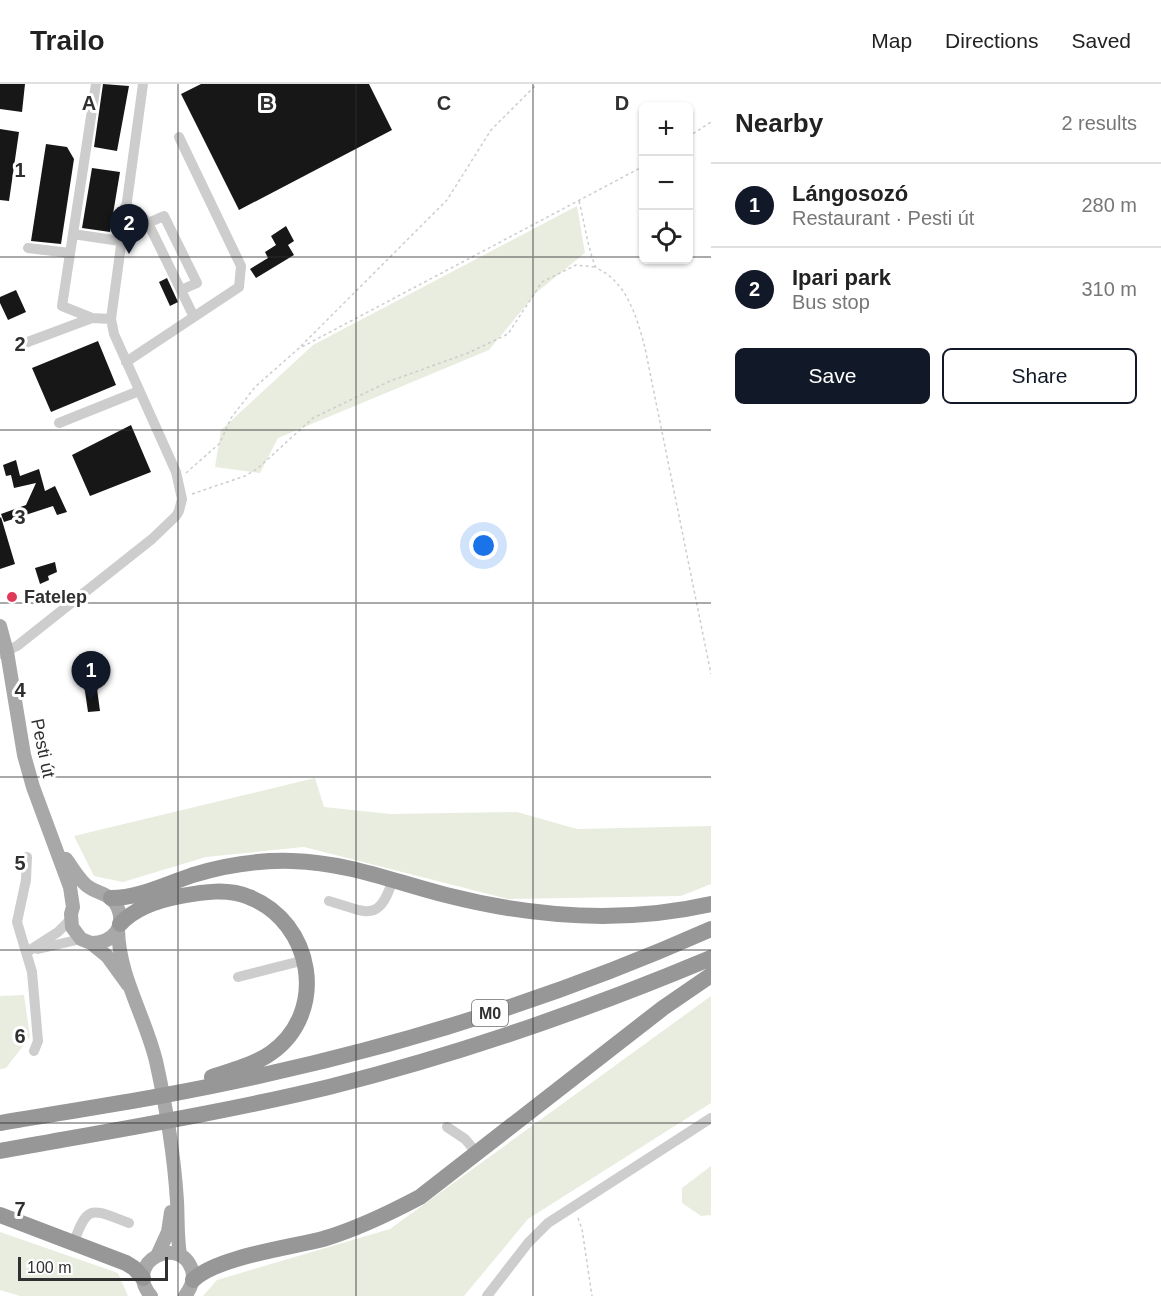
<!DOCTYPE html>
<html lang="en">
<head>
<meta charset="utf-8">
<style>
  :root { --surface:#fff; --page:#f6f6f6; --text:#222; --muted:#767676; --line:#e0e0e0; --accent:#111827 }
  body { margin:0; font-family:Helvetica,sans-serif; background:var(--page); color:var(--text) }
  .controls { position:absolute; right:18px; top:18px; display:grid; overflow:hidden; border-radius:9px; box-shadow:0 2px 4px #0004 }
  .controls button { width:54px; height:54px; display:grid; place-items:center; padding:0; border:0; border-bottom:2px solid var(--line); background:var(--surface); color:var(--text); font:30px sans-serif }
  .scale { position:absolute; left:18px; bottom:15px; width:150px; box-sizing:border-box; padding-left:6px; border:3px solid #303030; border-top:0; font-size:16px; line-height:21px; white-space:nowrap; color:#303030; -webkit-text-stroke:4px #fff; paint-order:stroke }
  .you { position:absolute; left:484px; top:462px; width:21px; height:21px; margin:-15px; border:4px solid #fff; border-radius:50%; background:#1a73e8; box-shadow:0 0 0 9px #1a73e833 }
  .badge { display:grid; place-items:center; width:39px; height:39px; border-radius:50%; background:var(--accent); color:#fff; font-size:20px; font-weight:700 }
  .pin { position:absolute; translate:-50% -50px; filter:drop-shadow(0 2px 3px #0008) }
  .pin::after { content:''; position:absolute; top:32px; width:21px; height:18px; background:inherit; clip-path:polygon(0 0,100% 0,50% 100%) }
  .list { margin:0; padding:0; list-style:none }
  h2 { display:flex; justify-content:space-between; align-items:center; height:78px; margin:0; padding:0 24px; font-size:26px }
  h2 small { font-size:20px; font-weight:400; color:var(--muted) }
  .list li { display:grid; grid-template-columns:39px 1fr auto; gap:18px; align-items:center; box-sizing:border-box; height:84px; padding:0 24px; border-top:2px solid var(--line) }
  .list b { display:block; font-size:22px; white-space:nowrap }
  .list p { margin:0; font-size:20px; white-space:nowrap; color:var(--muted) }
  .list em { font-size:20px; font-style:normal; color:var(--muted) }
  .actions { display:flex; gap:12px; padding:18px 24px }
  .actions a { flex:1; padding:14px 0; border:2px solid var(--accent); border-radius:9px; text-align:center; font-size:21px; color:var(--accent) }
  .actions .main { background:var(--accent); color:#fff }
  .icon { flex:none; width:33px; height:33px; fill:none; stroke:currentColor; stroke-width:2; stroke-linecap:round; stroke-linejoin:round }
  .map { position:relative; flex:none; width:711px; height:1212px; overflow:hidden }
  header { display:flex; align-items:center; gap:36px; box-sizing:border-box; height:84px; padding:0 30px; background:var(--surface); border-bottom:2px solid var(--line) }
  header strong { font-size:28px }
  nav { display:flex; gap:33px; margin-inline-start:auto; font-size:21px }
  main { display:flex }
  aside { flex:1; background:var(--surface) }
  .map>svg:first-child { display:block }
</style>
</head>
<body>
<header>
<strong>Trailo</strong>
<nav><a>Map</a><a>Directions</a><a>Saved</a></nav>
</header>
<main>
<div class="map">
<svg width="711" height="1212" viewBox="0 0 711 1212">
  <rect width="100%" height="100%" fill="#fff"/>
  <path fill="#e8eddf" d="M577,122L585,169L537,208L489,266L278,354L260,389L215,383L221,346L313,261Z
    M315,694L324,723L390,730L517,728L577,745L711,742V800L681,812L508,815L304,763L206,773L123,798L94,792L74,752Z
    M24,911L30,953L6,984L0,985V912Z
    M711,912V1019L528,1135L464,1212H203L217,1196L390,1145Z
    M711,1082V1131L701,1132L682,1119V1104Z
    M0,1148L118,1189L128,1212H20L0,1206Z"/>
  <path fill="#171717" d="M0,0H25L22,28L0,25Z
    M103,0L129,2L117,67L94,63Z
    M201,0H369L392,46L239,126L181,10Z
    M0,45L19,48L9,117L0,116Z
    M46,60L67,63L74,75L61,160L31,157Z
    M92,84L120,88L110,148L82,144Z
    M286,142L294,157L288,161L294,171L256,194L250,185L268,174L265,168L276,161L271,152Z
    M167,194L178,218L170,222L159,198Z
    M16,206L26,228L8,236L0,219V213Z
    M98,257L116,301L51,328L32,284Z
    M131,341L151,388L90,412L72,371Z
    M16,376L20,392L39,385L45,407L55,402L67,428L57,431L53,422L4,438L1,430L26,421L36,399L14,404L11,391L6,392L3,381Z
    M1,433L15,480L0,485V434Z
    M55,478L57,488L48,492L49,496L40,500L35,484Z
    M97,605L100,627L88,628L85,607Z"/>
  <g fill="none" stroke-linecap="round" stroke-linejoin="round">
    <path stroke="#cdcdcd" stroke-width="1.5" stroke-dasharray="3 3" stroke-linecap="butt" d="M688,53L711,38
      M579,117C585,140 587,162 596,184C627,197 637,234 645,264L711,590
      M301,262L447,116L491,46L537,0
      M186,389L220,359L231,334L255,303L298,265L644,82
      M192,410L245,392L257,385L313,334L390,297L468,269L508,250L542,198L576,181L595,183
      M578,1134L582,1145L592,1212"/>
    <path stroke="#cdcdcd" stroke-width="10" d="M96,0L62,222L92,234L111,235
      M125,123L142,132L148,139L194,233
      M148,139L164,132L197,199L181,206
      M73,150L120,157
      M28,164L70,169
      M25,259L92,234
      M126,278L239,203L241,182L179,53
      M59,339L139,307
      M0,570L17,562L152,455L176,432L179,427L182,415L176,388L114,250L111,235L143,0
      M27,773L26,796L17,838L32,888L38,957L34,967
      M329,817C367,828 379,840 393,795
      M38,865L81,855
      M27,868L58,848L70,836
      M238,893L305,876
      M447,1043L465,1055L477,1069
      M74,1158C88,1118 93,1126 129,1139
      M487,1212L528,1159L548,1139L711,1034"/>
    <path stroke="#a8a8a8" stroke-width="14" d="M0,542L7,568L24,671L33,703L70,803L73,823L71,830L72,843L81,855L91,859L107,872L128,901
      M66,775C72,783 78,794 86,801C93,807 100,808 107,812C120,819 124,837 116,848C110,857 101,859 91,859
      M118,846C119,892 145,932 156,977C166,1022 174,1070 177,1117C178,1135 177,1153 180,1171
      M158,1170L168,1148L171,1128
      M151,1212C122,1178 180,1149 192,1186C195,1196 191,1204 185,1212"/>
    <path stroke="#979797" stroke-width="16" d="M111,814C139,814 166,800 193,791C225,781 258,776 292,777C350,779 391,797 446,811C532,833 623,840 711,820
      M120,840C135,824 159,816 181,812C203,808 228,804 249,813C313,838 329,928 271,969C254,981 232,986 212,993
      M0,1039C88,1024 176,1011 263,991C417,957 567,909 711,845
      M0,1067C110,1047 221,1029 329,1003C460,970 587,926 711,874
      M0,1131L126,1179L134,1184L143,1194
      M193,1196C217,1173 288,1164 323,1155C357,1145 388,1130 420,1113L663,924L711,891"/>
  </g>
  <path fill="none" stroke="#303030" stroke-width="1.5" stroke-opacity="0.55" d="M178,0V1212M356,0V1212M533,0V1212M0,173H644M688,173H711M0,346H711M0,519H711M0,693H711M0,866H711M0,1039H711"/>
  <circle fill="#e1395a" stroke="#fff" stroke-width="2" cx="12" cy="513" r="6"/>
  <g text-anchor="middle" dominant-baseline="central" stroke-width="6" stroke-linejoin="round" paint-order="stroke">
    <rect fill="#fff" stroke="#6e6e6e" stroke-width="1.5" x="472" y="916" width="36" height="26" rx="4.5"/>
    <g font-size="16" font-weight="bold" fill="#303030">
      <text x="490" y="929">M0</text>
    </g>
    <g font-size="18" font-weight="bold" fill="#303030" stroke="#fff" text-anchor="start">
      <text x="24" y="513">Fatelep</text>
    </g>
    <g font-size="18" fill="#303030" stroke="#fff">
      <text transform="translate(43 664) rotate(78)">Pesti út</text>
    </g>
  </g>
  <g font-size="20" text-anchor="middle" font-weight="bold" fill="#303030" stroke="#fff" stroke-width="6" stroke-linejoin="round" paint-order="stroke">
    <text x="89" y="26">A</text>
    <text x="267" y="26">B</text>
    <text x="444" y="26">C</text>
    <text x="622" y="26">D</text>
    <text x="20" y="93">1</text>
    <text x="20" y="267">2</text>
    <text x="20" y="440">3</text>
    <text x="20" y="613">4</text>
    <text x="20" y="786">5</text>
    <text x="20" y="959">6</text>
    <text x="20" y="1132">7</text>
  </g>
</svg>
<div class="controls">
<button>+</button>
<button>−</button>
<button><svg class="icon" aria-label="locate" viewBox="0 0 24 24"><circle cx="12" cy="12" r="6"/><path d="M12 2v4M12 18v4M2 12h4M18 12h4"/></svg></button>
</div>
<div class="scale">100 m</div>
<div class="you"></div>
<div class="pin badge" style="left:91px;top:617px">1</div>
<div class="pin badge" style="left:129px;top:170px">2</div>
</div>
<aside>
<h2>Nearby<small>2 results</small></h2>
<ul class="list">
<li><span class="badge">1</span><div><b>Lángosozó</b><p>Restaurant · Pesti út</p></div><em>280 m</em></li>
<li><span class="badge">2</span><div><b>Ipari park</b><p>Bus stop</p></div><em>310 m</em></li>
</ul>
<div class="actions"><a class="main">Save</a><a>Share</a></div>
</aside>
</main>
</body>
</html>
